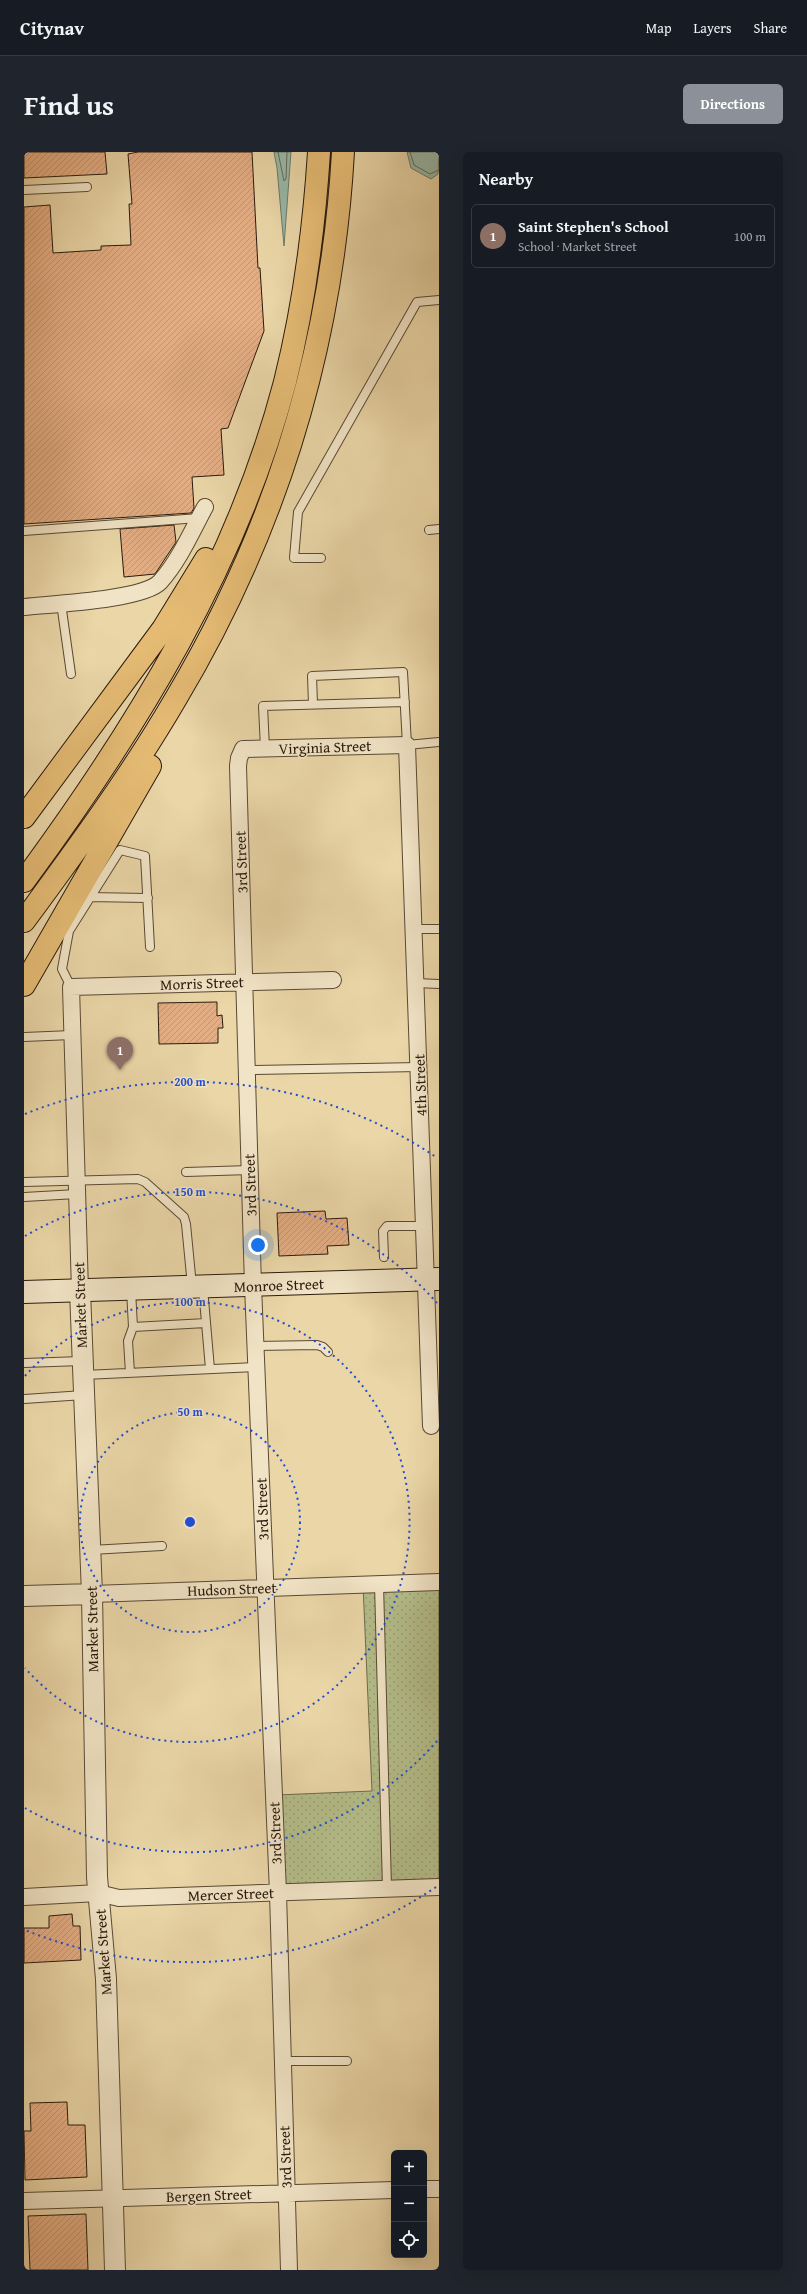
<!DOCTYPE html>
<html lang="en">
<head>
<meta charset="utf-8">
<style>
  :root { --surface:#171b24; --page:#20242c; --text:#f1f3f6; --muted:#9ea1a6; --line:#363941; --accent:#8c9099 }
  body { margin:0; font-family:"Gentium Book Plus",serif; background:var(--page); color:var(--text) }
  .controls { position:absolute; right:12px; bottom:12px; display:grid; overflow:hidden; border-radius:6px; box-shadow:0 4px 16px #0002 }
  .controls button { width:36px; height:36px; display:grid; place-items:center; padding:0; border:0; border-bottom:1px solid var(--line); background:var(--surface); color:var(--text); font:20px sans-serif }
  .you { position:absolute; left:234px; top:1093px; width:14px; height:14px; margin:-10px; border:3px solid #fff; border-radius:50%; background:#1a73e8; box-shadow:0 0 0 6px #1a73e833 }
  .badge { display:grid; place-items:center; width:26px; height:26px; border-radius:50%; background:var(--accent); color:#fff; font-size:13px; font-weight:700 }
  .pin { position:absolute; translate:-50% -33px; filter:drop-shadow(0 1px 2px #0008) }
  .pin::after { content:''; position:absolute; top:21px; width:14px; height:12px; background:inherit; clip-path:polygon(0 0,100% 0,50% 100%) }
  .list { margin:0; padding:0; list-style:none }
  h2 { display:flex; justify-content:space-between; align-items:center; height:52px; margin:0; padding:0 16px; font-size:17px }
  h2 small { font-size:13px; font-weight:400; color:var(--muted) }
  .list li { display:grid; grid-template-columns:26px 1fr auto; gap:12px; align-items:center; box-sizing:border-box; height:64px; margin:0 8px 8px; padding:0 8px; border:1px solid var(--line); border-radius:6px }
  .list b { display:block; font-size:15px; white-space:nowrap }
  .list p { margin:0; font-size:13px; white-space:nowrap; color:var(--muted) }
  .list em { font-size:13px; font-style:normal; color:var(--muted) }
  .icon { flex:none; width:22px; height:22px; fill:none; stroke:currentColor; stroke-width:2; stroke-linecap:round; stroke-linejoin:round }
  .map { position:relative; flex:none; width:415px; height:2118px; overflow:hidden; border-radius:6px }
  header { display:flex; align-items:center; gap:24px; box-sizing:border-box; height:56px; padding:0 20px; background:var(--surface); border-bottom:1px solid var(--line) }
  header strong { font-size:19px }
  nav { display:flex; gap:22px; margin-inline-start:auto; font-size:14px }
  .intro { display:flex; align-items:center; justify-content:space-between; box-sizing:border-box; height:96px; padding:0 24px }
  h1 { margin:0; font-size:28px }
  .button { padding:10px 18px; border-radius:6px; background:var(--accent); color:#fff; font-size:14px; font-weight:700 }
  main { display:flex; gap:24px; padding:0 24px }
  aside { flex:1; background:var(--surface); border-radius:6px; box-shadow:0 4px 16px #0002 }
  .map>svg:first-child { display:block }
</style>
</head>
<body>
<header>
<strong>Citynav</strong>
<nav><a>Map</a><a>Layers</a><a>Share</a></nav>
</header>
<div class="intro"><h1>Find us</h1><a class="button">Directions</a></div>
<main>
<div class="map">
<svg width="415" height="2118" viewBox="0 0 415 2118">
  <defs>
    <pattern id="park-dots" width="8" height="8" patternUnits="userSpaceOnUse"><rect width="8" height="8" fill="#b4be8a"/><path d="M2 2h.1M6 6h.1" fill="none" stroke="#9ba376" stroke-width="1.8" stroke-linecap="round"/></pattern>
    <pattern id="building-hatch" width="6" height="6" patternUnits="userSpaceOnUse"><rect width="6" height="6" fill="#e5af86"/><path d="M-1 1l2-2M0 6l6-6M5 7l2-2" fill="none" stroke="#c49672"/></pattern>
  </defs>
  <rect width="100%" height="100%" fill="#ead6a7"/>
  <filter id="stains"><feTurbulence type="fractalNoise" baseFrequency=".005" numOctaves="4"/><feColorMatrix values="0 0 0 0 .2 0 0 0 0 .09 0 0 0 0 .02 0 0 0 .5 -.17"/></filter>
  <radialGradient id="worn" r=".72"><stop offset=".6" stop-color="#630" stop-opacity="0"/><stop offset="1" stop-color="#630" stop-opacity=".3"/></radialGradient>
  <path fill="url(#park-dots)" stroke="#6e6c4c" d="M415,1431V1738L256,1741L253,1643L348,1639L339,1433Z"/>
  <path fill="#98b9a8" stroke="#6c796a" d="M250,0H267L260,94L253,16Z
    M383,0H415L414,22L407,27L387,16Z"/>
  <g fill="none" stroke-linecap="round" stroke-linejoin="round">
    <path stroke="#606a5a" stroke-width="1" d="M254,0L260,29L262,27L263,0
      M386,0L390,13L406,22L415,18"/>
  </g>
  <path fill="url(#building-hatch)" stroke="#291a0d" d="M0,0H81L83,22L0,26Z
    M114,0H228L234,116H236L240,179L204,276L197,277L200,323L168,325L170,356L167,361L0,372V55L26,53L29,101L77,98V94L107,93L105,52H108L104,2Z
    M150,373L152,390L131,422L100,425L96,377Z
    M193,850V864L198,863L199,876H194V891L135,892L134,851Z
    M301,1059L302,1067L323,1066L325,1093L303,1094L304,1102L255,1104L253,1061Z
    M48,1762L49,1774H56L57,1808L0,1811V1776H25V1764Z
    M43,1950L44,1973H61L63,2025L1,2028L0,1979H7L6,1951Z
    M62,2062L64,2118H6L4,2064Z"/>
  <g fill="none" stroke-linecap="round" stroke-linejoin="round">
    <defs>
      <path id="service" d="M0,38L63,35
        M405,378L415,377
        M0,379L175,366
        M297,406H270L274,360L393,150L415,148
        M37,451L47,522
        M289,552L288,524L379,520L383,593L415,590
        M241,597L239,554L381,550
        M64,745L124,746
        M390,777H415
        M392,831L415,832
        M47,835L38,817L45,779L96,698L121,704L126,795
        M0,885L48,883
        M223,918L395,915
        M162,1020L226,1018
        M0,1030L114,1027L121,1030L160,1065L162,1072L168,1134
        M0,1045L53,1042
        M360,1105L359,1079L363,1074H401
        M179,1136L186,1217
        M109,1175L182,1171
        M232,1194L293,1193L299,1195L304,1200
        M0,1211L58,1209
        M106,1221L104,1189L109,1175L107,1138
        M60,1223L233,1215
        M0,1247L60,1243
        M67,1398L138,1394
        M355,1432L363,1736
        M258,1909H323"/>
      <path id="minor" d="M0,455C27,452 119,448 136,430C155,409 168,379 181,355
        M56,1139L47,835L309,828
        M68,1442L415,1430
        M0,1745L74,1741L95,1746L415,1735
        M400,2037H415
        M0,2049L370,2038
        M265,2118L254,1741L229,1134L214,614L215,606L219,597L383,593L407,1274"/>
      <path id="tertiary" d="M56,1139L68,1442L73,1725L82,1827L91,2118
        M0,1444L68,1442"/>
      <path id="secondary" d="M0,1140L415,1127"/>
      <path id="motorway" d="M0,665L139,477L182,407
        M0,729C112,577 213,414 261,230C280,154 290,78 295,0
        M0,769C53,697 106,625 151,548C252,379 308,196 319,0
        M0,833L126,614"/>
    </defs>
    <use href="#service" stroke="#594934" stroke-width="10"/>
    <use href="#minor" stroke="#594934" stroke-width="18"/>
    <use href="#tertiary" stroke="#594934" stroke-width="22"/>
    <use href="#secondary" stroke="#291a0d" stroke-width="24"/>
    <use href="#motorway" stroke="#291a0d" stroke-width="24"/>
    <use href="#service" stroke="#f1e4c6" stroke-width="8"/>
    <use href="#minor" stroke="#f1e4c6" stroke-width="16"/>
    <use href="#tertiary" stroke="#f1e4c6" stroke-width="20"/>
    <use href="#secondary" stroke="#f1e4c6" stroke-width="22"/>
    <use href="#motorway" stroke="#e5bb74" stroke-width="22"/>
  </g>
  <g fill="none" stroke="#1d4ed8" stroke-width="2" stroke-dasharray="2 4">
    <circle cx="166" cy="1370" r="110"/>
    <path d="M1 1224A220 220 0 1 1 1 1516"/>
    <path d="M413 1589A330 330 0 0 1 1 1656M1 1084A330 330 0 0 1 413 1151"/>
    <path d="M412 1735A440 440 0 0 1 1 1778M1 962A440 440 0 0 1 412 1005"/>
  </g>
  <g text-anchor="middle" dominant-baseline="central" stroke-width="3" stroke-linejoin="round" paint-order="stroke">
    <g font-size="15" fill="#291a0d" stroke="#f1e4c6">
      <text transform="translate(301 595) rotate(-2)">Virginia Street</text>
      <text transform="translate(217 710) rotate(-92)">3rd Street</text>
      <text transform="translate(178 831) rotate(-2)">Morris Street</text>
      <text transform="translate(396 933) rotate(-92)">4th Street</text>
      <text transform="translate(226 1033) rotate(-92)">3rd Street</text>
      <text transform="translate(255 1133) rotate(-2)">Monroe Street</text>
      <text transform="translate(56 1153) rotate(-92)">Market Street</text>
      <text transform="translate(238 1357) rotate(-92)">3rd Street</text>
      <text transform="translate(208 1437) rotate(-2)">Hudson Street</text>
      <text transform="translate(68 1477) rotate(-91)">Market Street</text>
      <text transform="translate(251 1681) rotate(-92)">3rd Street</text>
      <text transform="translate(207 1742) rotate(-2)">Mercer Street</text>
      <text transform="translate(79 1800) rotate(-94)">Market Street</text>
      <text transform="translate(261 2005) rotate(-92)">3rd Street</text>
      <text transform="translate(185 2043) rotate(-2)">Bergen Street</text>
    </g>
  </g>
  <circle cx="166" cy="1370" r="6" fill="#1d4ed8" stroke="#f1e4c6" stroke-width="2"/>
  <g font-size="12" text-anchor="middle" font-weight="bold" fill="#1d4ed8" stroke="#f1e4c6" stroke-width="3" stroke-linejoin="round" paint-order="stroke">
    <text x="166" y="934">200 m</text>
    <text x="166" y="1044">150 m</text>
    <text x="166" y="1154">100 m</text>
    <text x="166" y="1264">50 m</text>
  </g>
  <rect width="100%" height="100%" filter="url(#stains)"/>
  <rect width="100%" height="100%" fill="url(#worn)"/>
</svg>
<div class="controls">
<button>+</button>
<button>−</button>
<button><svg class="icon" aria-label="locate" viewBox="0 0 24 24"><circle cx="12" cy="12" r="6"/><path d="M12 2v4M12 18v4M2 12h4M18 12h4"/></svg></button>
</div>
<div class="you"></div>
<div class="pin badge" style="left:96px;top:918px;background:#8d6e63">1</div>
</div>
<aside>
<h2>Nearby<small></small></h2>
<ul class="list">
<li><span class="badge" style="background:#8d6e63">1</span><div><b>Saint Stephen's School</b><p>School · Market Street</p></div><em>100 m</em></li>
</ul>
</aside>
</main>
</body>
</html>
